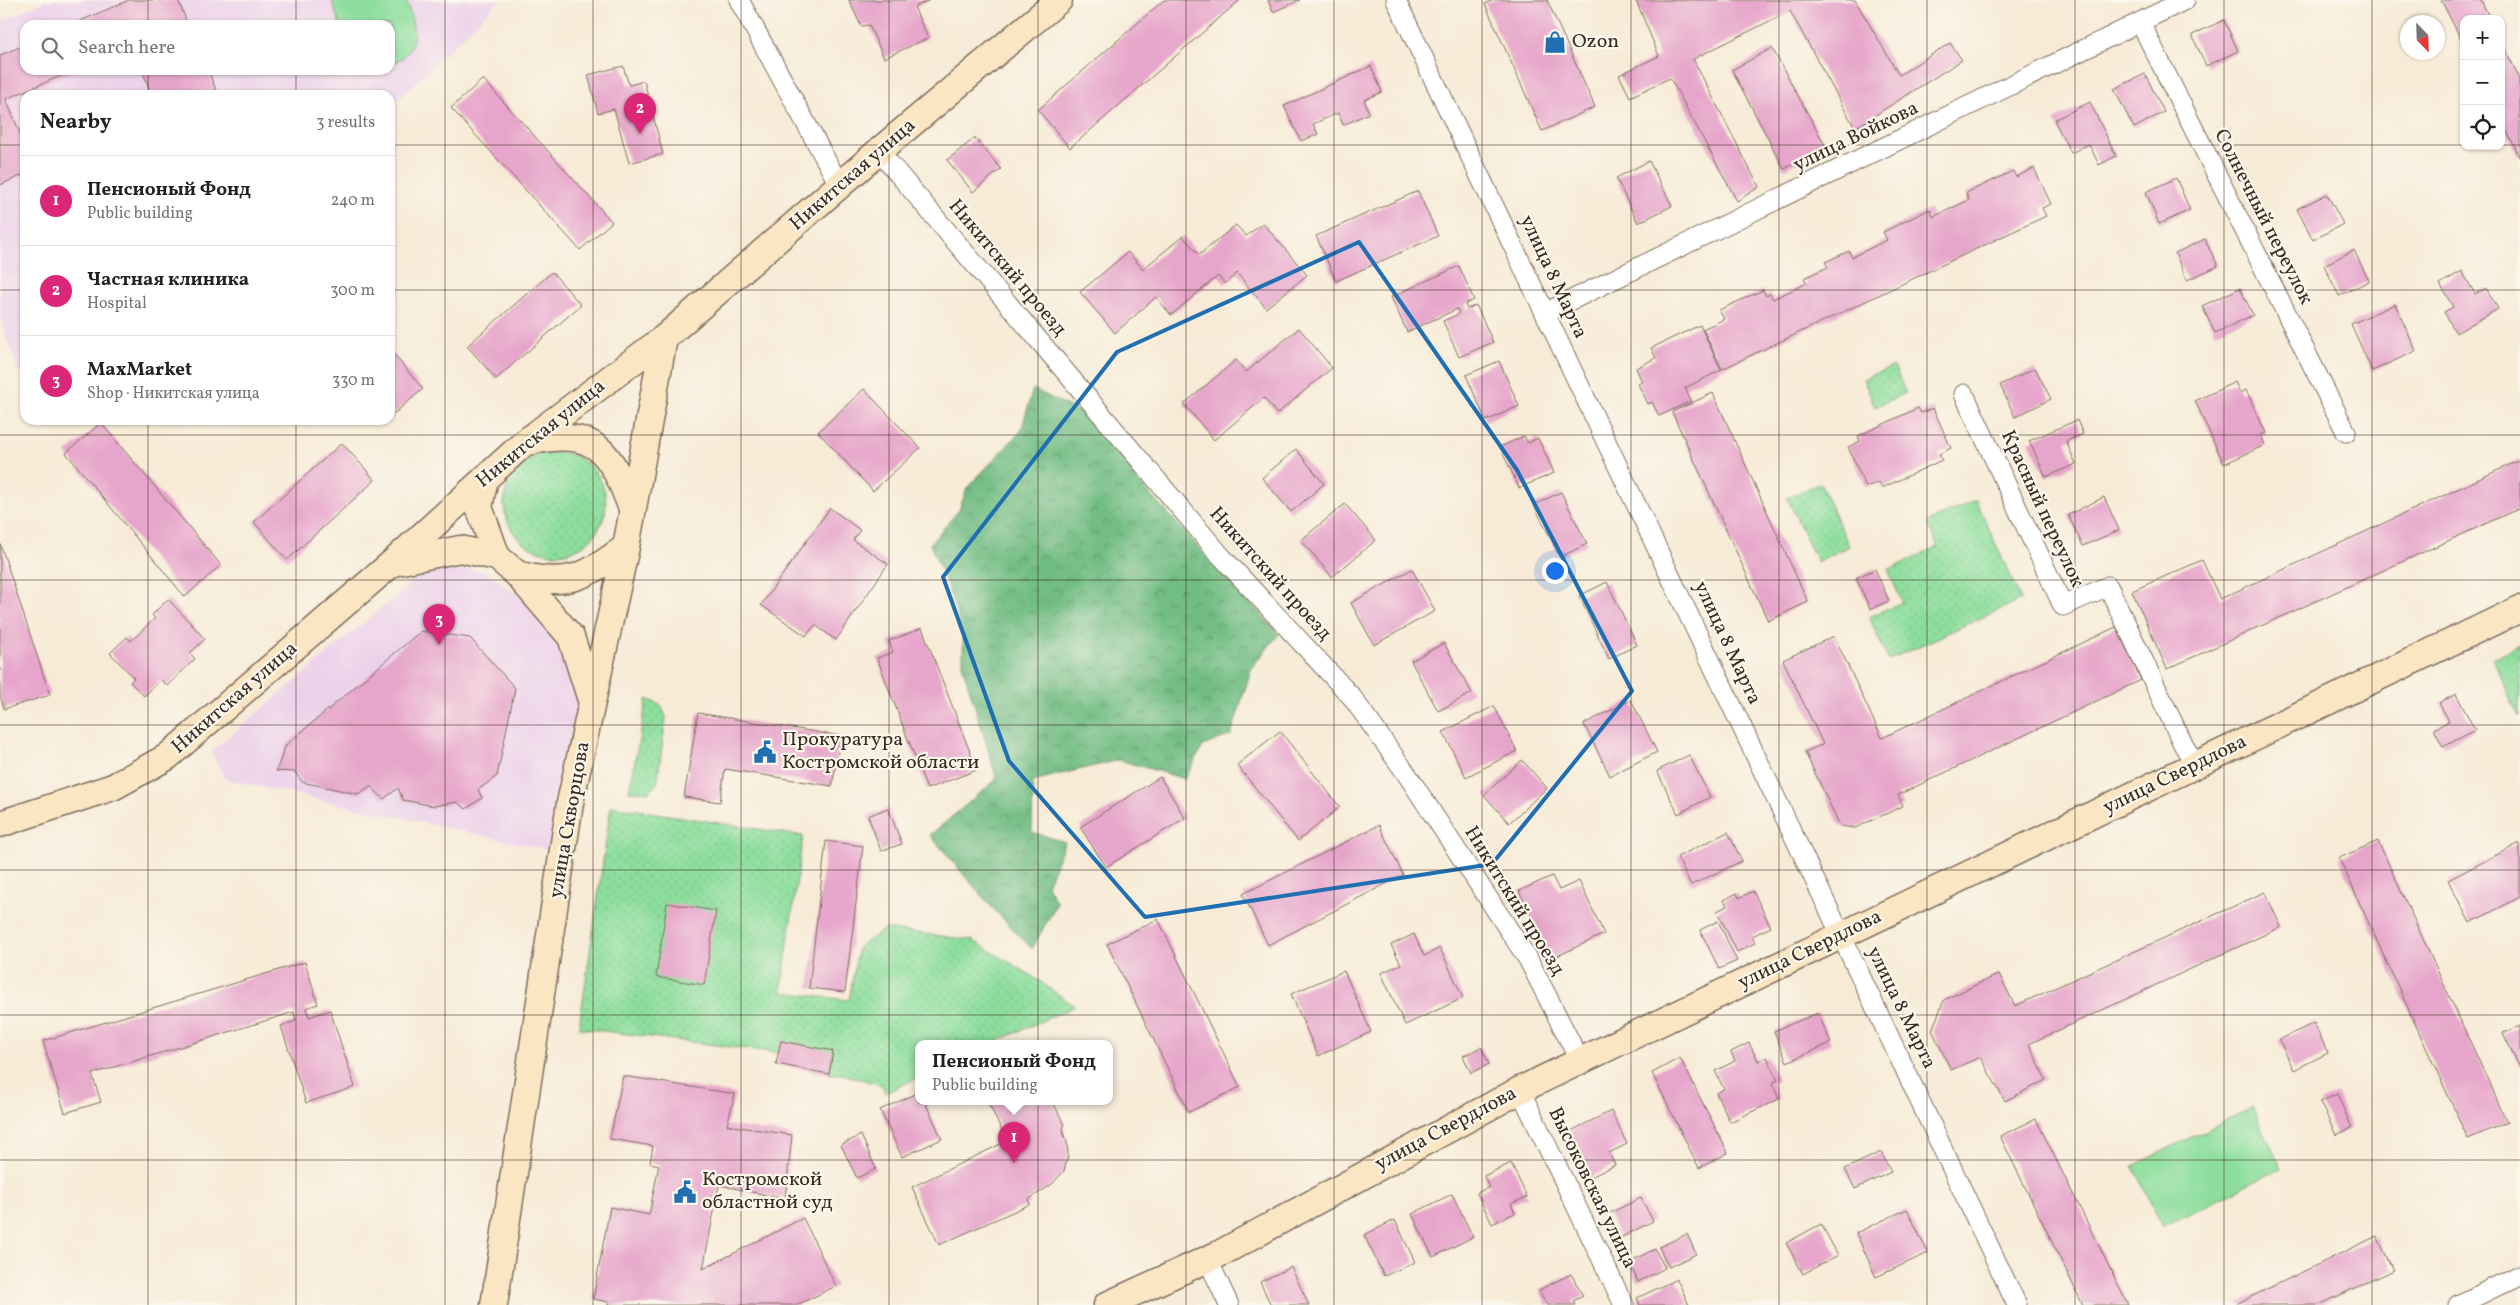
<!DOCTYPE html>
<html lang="en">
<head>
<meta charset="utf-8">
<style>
  :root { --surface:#fff; --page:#f6f6f6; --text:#202124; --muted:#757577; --line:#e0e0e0; --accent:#db2777 }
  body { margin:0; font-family:Vollkorn,serif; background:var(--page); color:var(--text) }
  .controls { position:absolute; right:15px; top:15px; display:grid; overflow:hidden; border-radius:10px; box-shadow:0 1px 4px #0004 }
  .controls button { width:45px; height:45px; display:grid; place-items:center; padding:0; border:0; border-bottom:1px solid var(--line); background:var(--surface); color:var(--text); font:25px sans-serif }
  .compass { position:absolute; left:2400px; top:15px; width:45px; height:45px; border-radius:50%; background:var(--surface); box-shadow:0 1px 4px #0004; rotate:157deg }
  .you { position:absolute; left:1554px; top:570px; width:18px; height:18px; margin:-12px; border:4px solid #fff; border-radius:50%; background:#1a73e8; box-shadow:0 0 0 8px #1a73e833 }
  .badge { display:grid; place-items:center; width:32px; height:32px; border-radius:50%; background:var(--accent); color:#fff; font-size:16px; font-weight:700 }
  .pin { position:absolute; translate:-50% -41px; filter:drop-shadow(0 1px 2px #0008) }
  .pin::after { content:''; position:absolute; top:26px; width:18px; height:15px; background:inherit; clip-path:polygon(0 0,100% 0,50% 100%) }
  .popup { position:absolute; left:915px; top:1040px; width:198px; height:65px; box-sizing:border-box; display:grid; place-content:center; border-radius:10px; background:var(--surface); filter:drop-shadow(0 1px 4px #0005); font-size:16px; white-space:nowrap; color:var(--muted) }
  .popup b { font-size:19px; color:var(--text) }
  .popup::after { content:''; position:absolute; left:50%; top:100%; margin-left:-10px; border:10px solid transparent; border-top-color:var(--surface) }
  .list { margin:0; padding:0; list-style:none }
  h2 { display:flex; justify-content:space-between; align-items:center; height:65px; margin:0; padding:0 20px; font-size:21px }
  h2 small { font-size:16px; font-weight:400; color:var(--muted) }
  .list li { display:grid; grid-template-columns:32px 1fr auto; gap:15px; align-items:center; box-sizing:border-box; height:90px; padding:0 20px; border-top:1px solid var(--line) }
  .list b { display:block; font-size:19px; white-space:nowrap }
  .list p { margin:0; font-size:16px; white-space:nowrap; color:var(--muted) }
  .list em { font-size:16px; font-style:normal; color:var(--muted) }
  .icon { flex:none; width:28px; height:28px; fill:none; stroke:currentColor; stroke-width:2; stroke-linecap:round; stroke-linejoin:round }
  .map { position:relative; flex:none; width:2520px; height:1305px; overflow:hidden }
  .search { position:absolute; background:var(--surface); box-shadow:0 1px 4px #0004; left:20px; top:20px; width:375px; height:55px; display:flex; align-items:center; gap:12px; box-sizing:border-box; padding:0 18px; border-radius:15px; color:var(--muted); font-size:19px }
  .panel { position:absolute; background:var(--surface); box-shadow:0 1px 4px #0004; left:20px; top:90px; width:375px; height:335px; border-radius:15px }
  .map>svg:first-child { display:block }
</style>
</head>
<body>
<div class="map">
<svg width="2520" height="1305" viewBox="0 0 2520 1305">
  <defs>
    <pattern id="green-dots" width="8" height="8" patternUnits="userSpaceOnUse" patternTransform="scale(1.25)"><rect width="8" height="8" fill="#8dde9d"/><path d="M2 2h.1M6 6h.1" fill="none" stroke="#7bbf87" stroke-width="1.8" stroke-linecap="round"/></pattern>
    <pattern id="forest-crowns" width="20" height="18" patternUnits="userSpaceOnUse" patternTransform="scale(1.25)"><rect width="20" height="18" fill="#72bd84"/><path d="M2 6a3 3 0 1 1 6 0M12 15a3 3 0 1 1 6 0" fill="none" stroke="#5f9a6b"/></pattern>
  </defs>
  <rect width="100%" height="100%" fill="#fbf7ec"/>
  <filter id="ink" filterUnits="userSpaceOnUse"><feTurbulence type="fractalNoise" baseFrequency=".02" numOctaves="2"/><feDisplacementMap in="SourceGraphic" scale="10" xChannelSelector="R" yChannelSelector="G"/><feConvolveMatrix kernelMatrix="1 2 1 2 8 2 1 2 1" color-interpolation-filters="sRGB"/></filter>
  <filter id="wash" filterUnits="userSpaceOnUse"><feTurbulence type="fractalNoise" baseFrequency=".0096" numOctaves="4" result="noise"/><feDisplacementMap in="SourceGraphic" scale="20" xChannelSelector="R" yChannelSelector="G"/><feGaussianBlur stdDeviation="1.12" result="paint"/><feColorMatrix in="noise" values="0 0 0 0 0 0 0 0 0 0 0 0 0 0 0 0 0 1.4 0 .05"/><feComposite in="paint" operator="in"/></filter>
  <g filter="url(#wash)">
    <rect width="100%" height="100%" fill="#f7ebd7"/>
    <path fill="#ecd1ea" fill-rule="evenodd" d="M47,0H500L390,108V95H25V371L19,374L0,317V22ZM25,25H390V70H25Z
      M453,566L487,572L518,595L548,632L570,668L579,699L548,850L225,779L211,752L423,573Z"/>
    <path fill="url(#green-dots)" stroke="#64845e" d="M1894,366L1906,393L1875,407L1863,379Z
      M504 503a51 51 0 1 1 102 0a51 51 0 1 1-102 0Z
      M1820,483L1849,546L1817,562L1787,498Z
      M1976,500L2021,600L1888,660L1869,617L1902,602L1888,570L1938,547L1927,522Z
      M2520,645V717L2492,658Z
      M647,699L661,705L666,717L657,784L649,792L629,791Z
      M611,806L803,836L781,992L849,1000L858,947L885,929L972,940L1029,974L1075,1006L991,1044H919V1077L885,1093L882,1085L842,1074H829L833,1052L781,1041L779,1053L579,1028Z"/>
    <path fill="url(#forest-crowns)" stroke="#567451" d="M1033,389L1082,413L1111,439L1136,479L1279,634L1252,667L1231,735L1203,746L1185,779L1119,760L1033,781L1032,832L1065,842L1047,885L1057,903L1032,949L987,902L930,835L997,779L963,668V632L946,582L930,544L959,510L967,488L1021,431Z"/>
    <path fill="#8dde9d" stroke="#64845e" d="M332,0H406C415,25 422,53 390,64V25H340Z
      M2252,1107L2282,1168L2163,1227L2133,1166Z"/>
    <g id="blocks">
      <path fill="#e6a5ca" d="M129,0H178L188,25H71Z
        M849,0H930L914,7L928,38L884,58L869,25L861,26Z
        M1164,0H1240L1070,148L1038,110Z
        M1268,0H1300L1273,12Z
        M1494,0H1547L1595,107L1542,131L1485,4Z
        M1636,0H1855L1899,75L1950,43L1962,60L1855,128L1790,11L1693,59L1759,187L1737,201L1670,78L1630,97L1619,75L1659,56Z
        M2441,0H2481L2490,19H2464V45Z
        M2224,20L2238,51L2206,66L2192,35Z
        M2501,41L2520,79V157L2501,120Z
        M25,45V70H75L6,99L25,145V174L0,185V55Z
        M1772,48L1826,147L1784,169L1732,70Z
        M623,66L629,85L644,81L663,154L629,163L614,109L598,113L588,75Z
        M1371,66L1382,92L1364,100L1369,113L1343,125L1338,113L1313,124L1318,134L1301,141L1284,106Z
        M142,70H208L218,95H152Z
        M2145,74L2164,112L2134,128L2114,89Z
        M483,79L612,222L580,250L451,108Z
        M2090,102L2116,156L2099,165L2089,144L2071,153L2054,120Z
        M975,138L1001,169L973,192L947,160Z
        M1649,161L1672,206L1638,223L1616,178Z
        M2034,168L2051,204L2042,208L2046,216L1722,369L1703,329L1724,319L1719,310L1763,290L1766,296L1770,294L1773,299L1807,283L1804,278L1828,267L1825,262L1849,251L1852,257L1887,240L1883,232L1930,209L1933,217L1969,200L1966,193L2013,171L2016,177Z
        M2176,178L2190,210L2159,224L2146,192Z
        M1418,191L1438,236L1336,281L1316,236Z
        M2327,194L2343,224L2313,240L2297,209Z
        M1263,223L1307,275L1266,308L1237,273L1225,284L1218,276L1171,315L1156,297L1115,333L1080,292L1128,252L1143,269L1183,236L1199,255L1236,225L1246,236Z
        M2205,239L2218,266L2187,280L2175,253Z
        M2354,250L2369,281L2339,296L2324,265Z
        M1459,266L1474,300L1465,304L1467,309L1476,305L1493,342L1459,357L1443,321L1459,314L1457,309L1407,332L1391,297Z
        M2462,271L2475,294L2486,288L2498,309L2456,333L2444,312L2453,307L2440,284Z
        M552,272L581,305L496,379L467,346Z
        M2240,288L2253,315L2215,333L2202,306Z
        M2395,304L2416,351L2372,371L2351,324Z
        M1700,325L1721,370L1685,388L1691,401L1659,416L1652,402L1648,404L1638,384L1642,382L1636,368L1656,358L1651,348Z
        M1299,328L1332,368L1277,414L1264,398L1214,440L1184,404L1236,360L1246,372Z
        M390,350L423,389L390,417Z
        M1499,361L1519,406L1486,421L1466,375Z
        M2035,368L2051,399L2015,417L2000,385Z
        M2235,382L2240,393L2246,390L2266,433L2261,435L2265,445L2224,464L2195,401Z
        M864,389L920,448L873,491L818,432Z
        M1713,393L1808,602L1768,621L1672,412Z
        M1918,408L1921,413L1933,408L1951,448L1939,454L1942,460L1882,488L1879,482L1866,487L1848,447L1860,441L1858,436Z
        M2077,420L2083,434L2066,441L2076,464L2046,477L2029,441Z
        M101,423L221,565L185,597L66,453Z
        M1524,436L1528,443L1538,438L1554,473L1519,488L1500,447Z
        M342,443L375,480L287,560L254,522Z
        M1296,449L1324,484L1291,512L1262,478Z
        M2520,460V508L2167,669L2132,591L2202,560L2220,599Z
        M1561,492L1587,544L1560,557L1534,505Z
        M2104,497L2119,530L2083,546L2068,515Z
        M1345,504L1376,540L1332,577L1301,540Z
        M830,508L860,530L853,540L888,564L836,640L815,625L806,636L761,605Z
        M0,543L50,695L4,709L0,695Z
        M1412,569L1435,611L1374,645L1351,603Z
        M1875,569L1889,601L1870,609L1856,578Z
        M1607,582L1637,645L1609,659L1579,596Z
        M168,599L205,639L190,653L195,659L167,686L161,680L144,696L130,682L134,678L110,653L127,637L131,641L155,618L152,615Z
        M2116,627L2141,680L1898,795L1903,806L1855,828L1840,826L1805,752L1823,744L1783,660L1834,636L1882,738Z
        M922,628L977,770L927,789L877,658L893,652L889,641Z
        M421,631L470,638L515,688L497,776L478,790L482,798L466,809L457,802L434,806L403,800L398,788L384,799L370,786L358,794L302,782L295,772L276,771L286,745Z
        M1444,643L1472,693L1438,711L1411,661Z
        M2456,694L2475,730L2443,747L2434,729L2449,721L2439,703Z
        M1631,700L1657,752L1610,776L1584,724Z
        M1494,706L1517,751L1466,777L1443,732Z
        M698,713L841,736L832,786L725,769L720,802L684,797Z
        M1280,731L1340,807L1298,841L1237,765Z
        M1689,755L1710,797L1678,814L1657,771Z
        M1522,760L1547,788L1509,823L1484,795Z
        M1160,777L1185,818L1106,867L1080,827Z
        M888,808L902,844L881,851L868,816Z
        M1379,825L1403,875L1268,945L1243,894Z
        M1728,832L1742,861L1691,885L1677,857Z
        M826,841L863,846L845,992L809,988Z
        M2378,841L2507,1122L2468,1139L2339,858Z
        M2520,843V897L2470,923L2448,880Z
        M1552,876L1559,890L1579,881L1604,934L1551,959L1519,891Z
        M1753,891L1771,927L1752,936L1755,943L1737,952L1717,911L1727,906L1724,900L1737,893L1739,898Z
        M2265,892L2281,927L2029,1044L2046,1080L2005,1101L1980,1057L1951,1070L1932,1030L1944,1000L1999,974L2015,1006Z
        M667,903L716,911L704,985L656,977Z
        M1158,919L1240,1087L1189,1112L1107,944Z
        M1718,921L1737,961L1719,969L1700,930Z
        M1414,934L1424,956L1440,948L1463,998L1405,1025L1381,973L1401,964L1391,945Z
        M305,962L318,1004L306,1008L309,1017L330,1010L355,1087L306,1103L281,1026L296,1021L294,1012L92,1074L101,1102L65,1113L43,1041Z
        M1344,971L1371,1032L1318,1056L1291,994Z
        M1818,1013L1831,1043L1787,1062L1774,1031Z
        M2314,1023L2328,1053L2294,1070L2279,1040Z
        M2520,1026V1068L2503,1033Z
        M781,1041L833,1051L829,1074L776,1064Z
        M1749,1043L1758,1061L1767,1057L1778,1080L1772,1083L1779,1099L1730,1122L1716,1093L1724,1089L1715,1071L1735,1061L1731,1052Z
        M1481,1047L1489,1064L1471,1073L1463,1056Z
        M1680,1058L1728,1153L1699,1168L1652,1073Z
        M623,1076L735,1094L727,1125L792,1135L785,1199L719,1185L703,1269L803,1218L836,1286L797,1305H608L609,1302L593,1299L610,1207L649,1215L659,1165L650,1163L653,1146L610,1139Z
        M919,1092V1102H925L942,1139L902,1157L880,1110Z
        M2337,1094L2352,1128L2336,1135L2320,1102Z
        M988,1102H1053L1064,1124L1063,1132L1067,1142L1068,1155L1064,1171L1051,1185L1028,1200L1030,1204L939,1245L912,1187L1007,1141Z
        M1611,1111L1627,1144L1609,1153L1615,1165L1589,1178L1567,1133Z
        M2036,1119L2128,1305H2083L2000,1136Z
        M861,1135L876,1169L857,1178L841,1145Z
        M1881,1152L1891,1172L1855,1189L1845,1169Z
        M1511,1163L1527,1197L1511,1204L1515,1213L1492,1224L1477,1193L1489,1187L1484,1176Z
        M1452,1194L1473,1237L1433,1257L1412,1214Z
        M1641,1198L1653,1221L1620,1238L1608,1214Z
        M1907,1209L1928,1253L1876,1277L1856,1233Z
        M1395,1220L1415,1262L1384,1276L1364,1235Z
        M1821,1224L1838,1255L1803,1274L1786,1243Z
        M1687,1234L1696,1254L1669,1267L1659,1247Z
        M2377,1236L2393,1270L2319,1305H2234Z
        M1655,1249L1665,1268L1638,1282L1629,1262Z
        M1291,1267L1309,1305H1271L1260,1282Z
        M1571,1274L1583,1296L1573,1301L1575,1305H1547L1539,1290Z
        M1677,1279L1689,1305H1640L1637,1298Z"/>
    </g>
  </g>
  <g filter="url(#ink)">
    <use href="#blocks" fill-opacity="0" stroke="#7d6e5f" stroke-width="1"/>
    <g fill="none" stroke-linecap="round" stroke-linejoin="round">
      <defs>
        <path id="street" d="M739,0L840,186
          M1396,0L2017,1305
          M2140,22L2346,432
          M879,151L1221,556L1351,696L1406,773L1528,959L1580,1061
          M1545,313L2185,0
          M1964,394L2063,606L2108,586L2184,746L2196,765
          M1520,1090L1624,1305
          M1207,1258L1229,1305
          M2458,1305L2520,1275"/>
        <path id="secondary" d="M528,442C596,427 610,450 632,509
          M485,478L479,507L497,557L517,574L571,637L592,703
          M392,563L460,549L497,557
          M517,574C568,588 585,577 626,547
          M0,824L113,787L167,757L391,564L523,444L664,338L879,151L1059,0
          M494,1305L570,803L626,547L664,338
          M1107,1305L1221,1253L1520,1090L2520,609"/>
      </defs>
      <use href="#street" stroke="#7d6e5f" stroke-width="21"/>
      <use href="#secondary" stroke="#7d6e5f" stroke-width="29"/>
      <use href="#street" stroke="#fff" stroke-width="19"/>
      <use href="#secondary" stroke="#fbe6c4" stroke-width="26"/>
    </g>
  </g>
  <path fill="none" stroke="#1f6fb2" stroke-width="4" stroke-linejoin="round" d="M1359,242L1517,470L1632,691L1492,864L1145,917L1009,761L943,577L1117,352Z"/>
  <path fill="none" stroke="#3b2a1e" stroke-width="1" stroke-opacity="0.55" d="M148,0V25M296,0V25M445,0V1305M593,0V1305M741,0V1305M889,0V1305M1038,0V1305M1186,0V1305M1334,0V1305M1482,0V1305M1631,0V1305M1779,0V1305M1927,0V1305M2075,0V1305M2224,0V1305M2372,0V1305M148,70V95M296,70V95M0,145H25M390,145H2464M2501,145H2520M0,290H25M390,290H2520M148,420V1305M296,420V1305M0,435H2520M0,580H2520M0,725H2520M0,870H2520M0,1015H2520M0,1160H2520"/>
  <defs>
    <symbol id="shop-bare" viewBox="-9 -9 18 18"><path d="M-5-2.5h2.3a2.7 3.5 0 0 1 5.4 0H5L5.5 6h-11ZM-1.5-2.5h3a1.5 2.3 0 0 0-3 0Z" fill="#1f6fb2" stroke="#fbf7ec" stroke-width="2.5" paint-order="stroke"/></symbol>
    <symbol id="civic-bare" viewBox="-9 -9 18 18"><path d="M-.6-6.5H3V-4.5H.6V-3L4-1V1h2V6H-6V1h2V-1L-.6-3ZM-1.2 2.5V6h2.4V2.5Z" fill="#1f6fb2" stroke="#fbf7ec" stroke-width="2.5" paint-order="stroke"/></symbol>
  </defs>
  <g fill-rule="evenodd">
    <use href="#shop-bare" x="1539" y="26" width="32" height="32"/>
    <use href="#civic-bare" x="749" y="736" width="32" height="32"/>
    <use href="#civic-bare" x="669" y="1176" width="32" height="32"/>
  </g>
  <g text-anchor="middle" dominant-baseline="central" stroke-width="4.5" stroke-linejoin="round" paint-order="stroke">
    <g font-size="20" fill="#3b2a1e" stroke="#fbf7ec" text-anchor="start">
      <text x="1572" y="42">Ozon</text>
      <text x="782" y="740">Прокуратура<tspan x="782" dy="23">Костромской области</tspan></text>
      <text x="702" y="1180">Костромской<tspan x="702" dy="23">областной суд</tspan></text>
    </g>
    <g font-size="20" fill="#3b2a1e" stroke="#fbf7ec">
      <text transform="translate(1856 137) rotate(-26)">улица Войкова</text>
      <text transform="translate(853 175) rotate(-41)">Никитская улица</text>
      <text transform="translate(2263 217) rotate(63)">Солнечный переулок</text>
      <text transform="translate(1007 268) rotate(50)">Никитский проезд</text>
      <text transform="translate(1553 277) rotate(65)">улица 8 Марта</text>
      <text transform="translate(541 434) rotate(-39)">Никитская улица</text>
      <text transform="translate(2042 509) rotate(65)">Красный переулок</text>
      <text transform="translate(1270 574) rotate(48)">Никитский проезд</text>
      <text transform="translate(1727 643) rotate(65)">улица 8 Марта</text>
      <text transform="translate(235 698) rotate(-41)">Никитская улица</text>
      <text transform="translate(2175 775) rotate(-26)">улица Свердлова</text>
      <text transform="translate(570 820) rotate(-80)">улица Скворцова</text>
      <text transform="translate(1514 901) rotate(58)">Никитский проезд</text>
      <text transform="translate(1810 950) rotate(-26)">улица Свердлова</text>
      <text transform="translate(1901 1008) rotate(64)">улица 8 Марта</text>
      <text transform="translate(1446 1129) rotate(-28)">улица Свердлова</text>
      <text transform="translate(1592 1188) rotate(64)">Высоковская улица</text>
    </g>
  </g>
</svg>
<div class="controls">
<button>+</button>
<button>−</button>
<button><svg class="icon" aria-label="locate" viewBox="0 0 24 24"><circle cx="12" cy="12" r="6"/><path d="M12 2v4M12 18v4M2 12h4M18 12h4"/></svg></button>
</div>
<svg class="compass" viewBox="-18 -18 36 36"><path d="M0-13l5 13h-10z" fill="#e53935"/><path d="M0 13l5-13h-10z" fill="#757577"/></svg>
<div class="you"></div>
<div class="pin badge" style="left:1014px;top:1163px">1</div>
<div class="popup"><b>Пенсионый Фонд</b>Public building</div>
<div class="pin badge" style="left:640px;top:134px">2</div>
<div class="pin badge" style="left:439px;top:645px">3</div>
<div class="search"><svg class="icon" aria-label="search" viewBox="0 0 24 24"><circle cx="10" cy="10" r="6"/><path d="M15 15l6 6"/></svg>Search here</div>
<section class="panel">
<h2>Nearby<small>3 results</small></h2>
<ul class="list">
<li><span class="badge">1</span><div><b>Пенсионый Фонд</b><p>Public building</p></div><em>240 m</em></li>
<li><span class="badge">2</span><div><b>Частная клиника</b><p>Hospital</p></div><em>300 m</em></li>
<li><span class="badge">3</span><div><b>MaxMarket</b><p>Shop · Никитская улица</p></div><em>330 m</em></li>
</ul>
</section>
</div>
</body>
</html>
